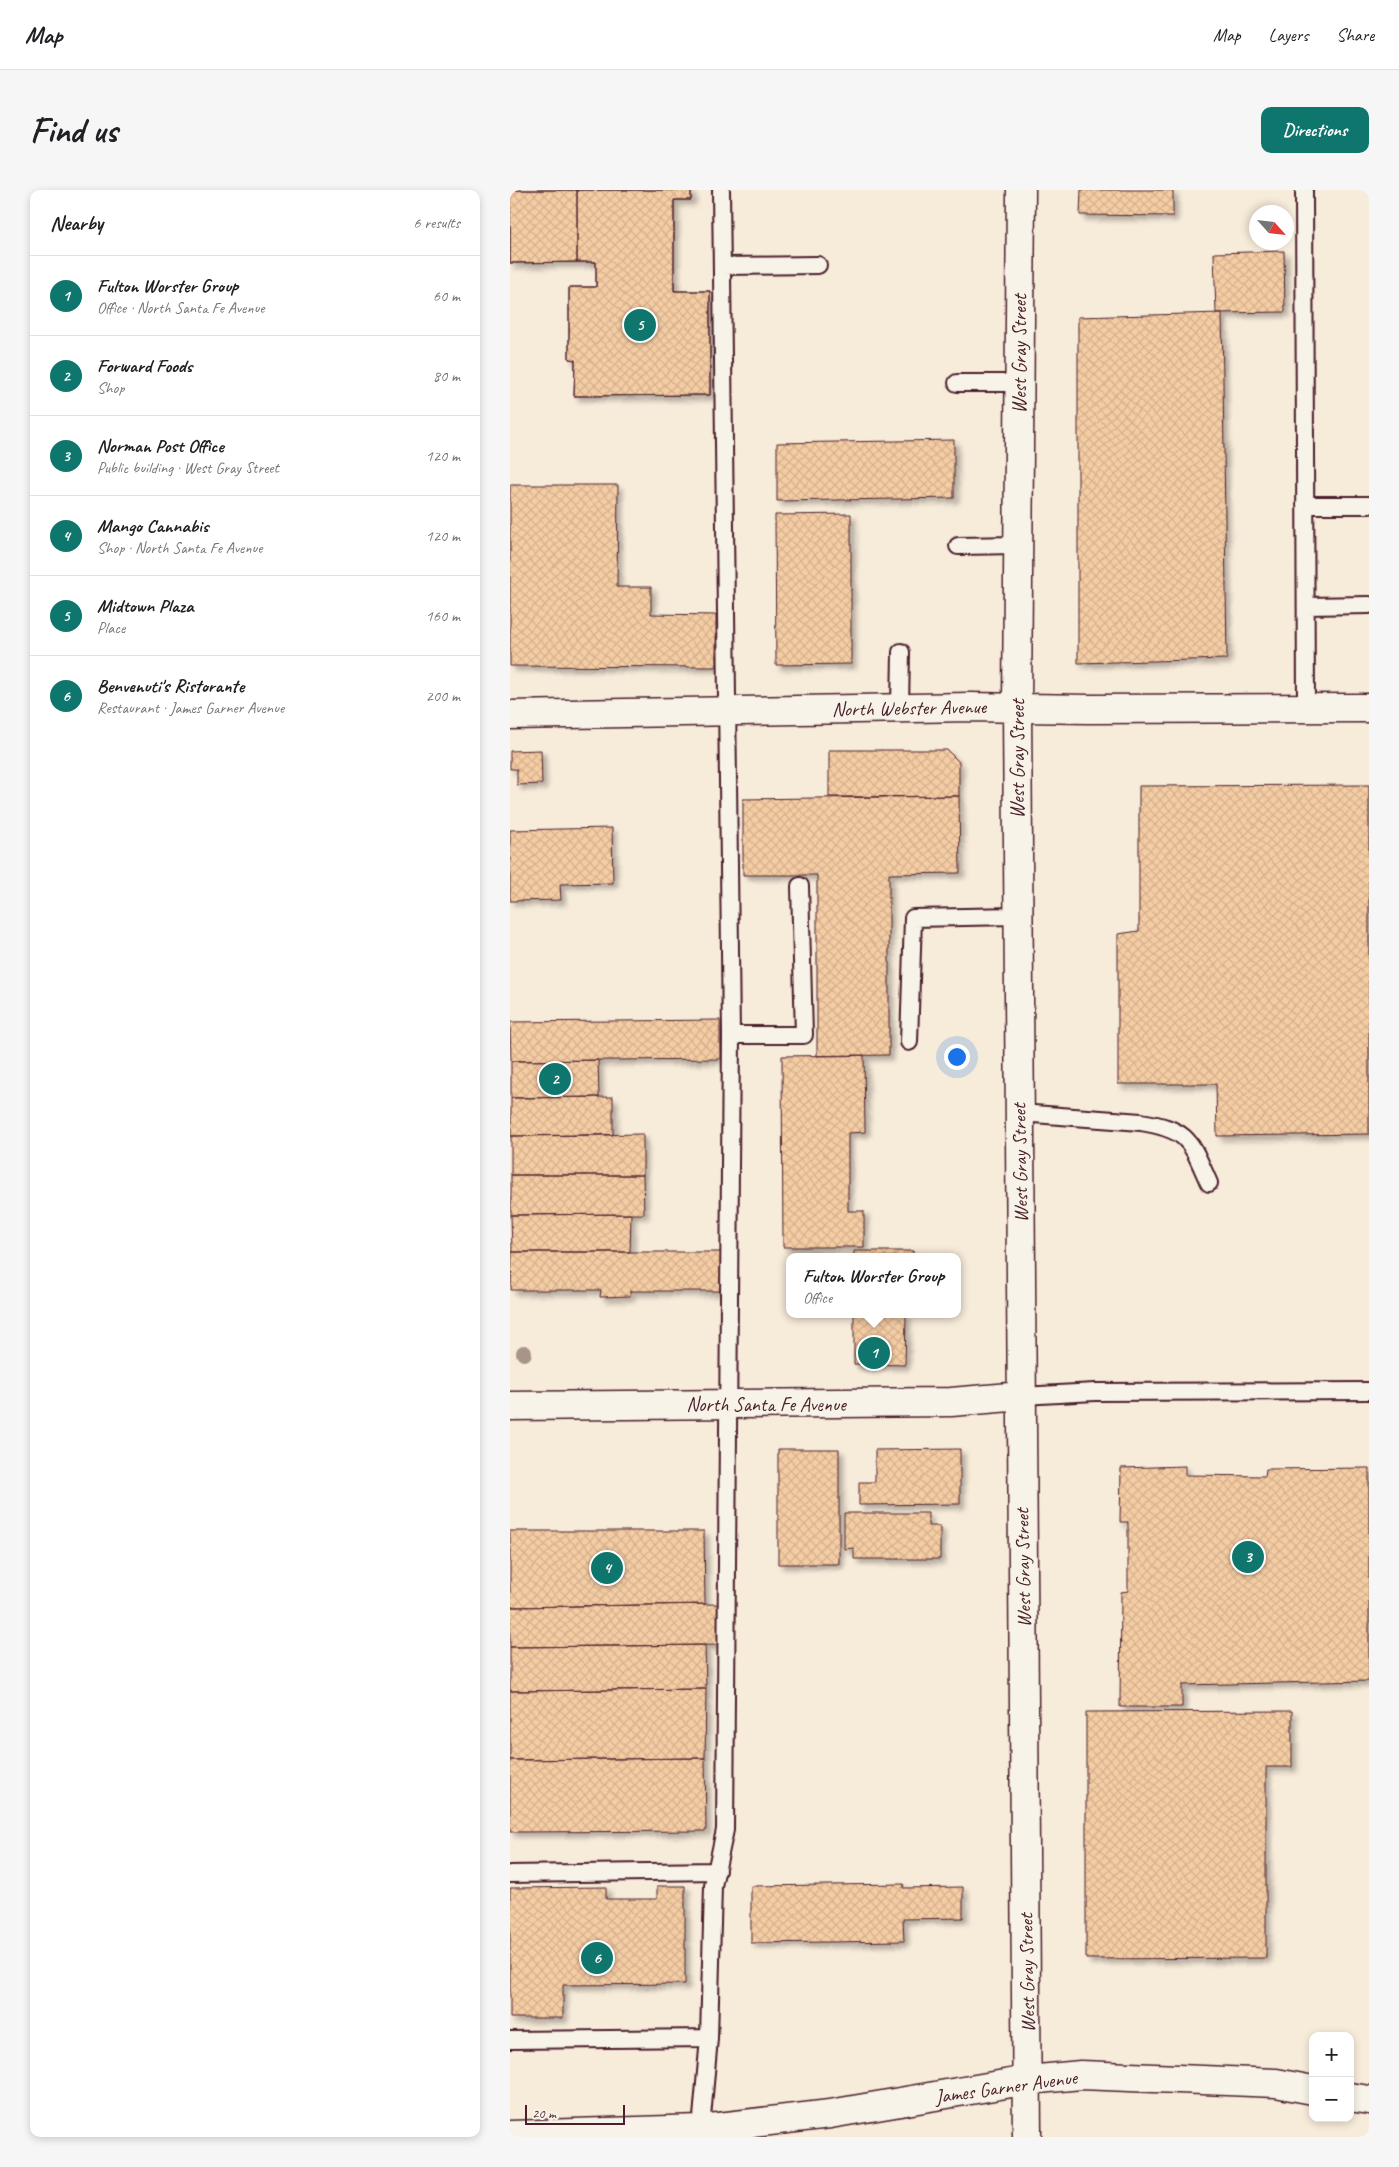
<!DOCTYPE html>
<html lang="en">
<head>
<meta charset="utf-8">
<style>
  :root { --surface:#fff; --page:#f6f6f6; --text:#202124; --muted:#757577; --line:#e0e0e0; --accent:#0f766e }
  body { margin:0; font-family:Caveat,sans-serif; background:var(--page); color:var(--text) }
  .controls { position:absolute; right:15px; bottom:15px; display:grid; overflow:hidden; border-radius:10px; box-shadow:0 2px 8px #0003 }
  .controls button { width:45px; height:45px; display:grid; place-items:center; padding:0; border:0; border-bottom:1px solid var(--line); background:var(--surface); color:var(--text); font:25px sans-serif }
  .compass { position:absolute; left:739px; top:15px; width:45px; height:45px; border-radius:50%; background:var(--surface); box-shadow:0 2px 8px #0003; rotate:117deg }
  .scale { position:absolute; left:15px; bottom:12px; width:100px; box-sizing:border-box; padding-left:5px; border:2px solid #4a1f2b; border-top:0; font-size:14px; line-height:18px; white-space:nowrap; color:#4a1f2b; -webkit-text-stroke:4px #f7f3e8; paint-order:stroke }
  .you { position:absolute; left:446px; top:866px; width:18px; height:18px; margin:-12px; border:4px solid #fff; border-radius:50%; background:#1a73e8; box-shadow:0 0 0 8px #1a73e833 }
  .badge { display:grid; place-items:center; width:32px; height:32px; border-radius:50%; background:var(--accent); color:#fff; font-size:16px; font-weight:700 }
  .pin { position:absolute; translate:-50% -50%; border:2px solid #fff; box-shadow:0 1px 5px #0006 }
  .popup { position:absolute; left:276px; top:1063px; width:175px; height:65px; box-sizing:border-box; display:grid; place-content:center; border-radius:10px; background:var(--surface); filter:drop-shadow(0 1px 4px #0005); font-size:16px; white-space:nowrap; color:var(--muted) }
  .popup b { font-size:19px; color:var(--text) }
  .popup::after { content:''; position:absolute; left:50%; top:100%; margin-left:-10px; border:10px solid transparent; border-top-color:var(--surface) }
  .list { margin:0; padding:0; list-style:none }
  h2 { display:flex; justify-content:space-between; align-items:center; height:65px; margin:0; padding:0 20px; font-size:21px }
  h2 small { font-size:16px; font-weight:400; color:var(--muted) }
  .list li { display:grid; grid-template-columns:32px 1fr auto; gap:15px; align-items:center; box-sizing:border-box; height:80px; padding:0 20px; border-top:1px solid var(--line) }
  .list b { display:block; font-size:19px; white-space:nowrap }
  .list p { margin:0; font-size:16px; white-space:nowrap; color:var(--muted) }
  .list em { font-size:16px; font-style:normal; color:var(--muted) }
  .map { position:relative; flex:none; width:859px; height:1947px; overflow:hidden; border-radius:10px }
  header { display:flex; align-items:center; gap:30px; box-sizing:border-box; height:70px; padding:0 25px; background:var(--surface); border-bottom:1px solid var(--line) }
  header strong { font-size:24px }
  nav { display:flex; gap:28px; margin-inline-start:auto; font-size:18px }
  .intro { display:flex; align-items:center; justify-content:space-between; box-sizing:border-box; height:120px; padding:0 30px }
  h1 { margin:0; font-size:35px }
  .button { padding:12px 22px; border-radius:10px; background:var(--accent); color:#fff; font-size:18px; font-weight:700 }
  main { display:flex; gap:30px; padding:0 30px }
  aside { flex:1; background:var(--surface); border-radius:10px; box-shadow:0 2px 8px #0003 }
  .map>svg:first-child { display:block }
</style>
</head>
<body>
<header>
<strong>Map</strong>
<nav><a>Map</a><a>Layers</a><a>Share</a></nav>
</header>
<div class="intro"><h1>Find us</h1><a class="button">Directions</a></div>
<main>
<aside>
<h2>Nearby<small>6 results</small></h2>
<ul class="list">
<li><span class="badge">1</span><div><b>Fulton Worster Group</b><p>Office · North Santa Fe Avenue</p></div><em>60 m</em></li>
<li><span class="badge">2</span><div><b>Forward Foods</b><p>Shop</p></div><em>80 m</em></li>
<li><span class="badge">3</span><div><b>Norman Post Office</b><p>Public building · West Gray Street</p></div><em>120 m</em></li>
<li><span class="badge">4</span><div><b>Mango Cannabis</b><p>Shop · North Santa Fe Avenue</p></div><em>120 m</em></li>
<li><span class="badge">5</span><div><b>Midtown Plaza</b><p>Place</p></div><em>160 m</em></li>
<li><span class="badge">6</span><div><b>Benvenuti's Ristorante</b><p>Restaurant · James Garner Avenue</p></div><em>200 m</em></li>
</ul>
</aside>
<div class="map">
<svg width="859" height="1947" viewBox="0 0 859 1947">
  <defs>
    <pattern id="building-cross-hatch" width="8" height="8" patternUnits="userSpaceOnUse" patternTransform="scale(1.25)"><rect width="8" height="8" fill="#f5cda4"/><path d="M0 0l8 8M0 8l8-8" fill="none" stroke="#d4b08d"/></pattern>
    <filter id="shadow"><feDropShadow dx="4.5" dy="4.5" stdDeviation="2.5" flood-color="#0004"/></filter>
  </defs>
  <rect width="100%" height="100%" fill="#f7ebda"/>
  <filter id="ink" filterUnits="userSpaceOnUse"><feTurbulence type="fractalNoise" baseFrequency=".02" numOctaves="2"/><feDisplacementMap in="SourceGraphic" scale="10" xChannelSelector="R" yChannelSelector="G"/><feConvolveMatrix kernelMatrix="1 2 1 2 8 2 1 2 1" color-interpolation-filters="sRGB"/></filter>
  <g filter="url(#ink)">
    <path fill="url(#building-cross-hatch)" stroke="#4a1f2b" filter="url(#shadow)" d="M0,0H181V10H164V101H200V205L64,206L65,170L59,169V97H86V72L0,73Z
      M0,0H67V72L0,73Z
      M67,0H181V10H164V101H200V205L64,206L65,170L59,169V97H86V72H67Z
      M571,0H663V26L570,25Z
      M774,61L775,122L706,123L704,63Z
      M712,123L717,469L568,473V127Z
      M444,250V308L267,311V253Z
      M0,295H108L107,397H141V424L206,425V477L0,476Z
      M341,324V474L266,475L265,325Z
      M31,560L32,594L7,595V579H0V561Z
      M319,560H437L449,572V606L319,607Z
      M859,595V944L707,946L706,894H608V744L629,741V596Z
      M449,606L450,683L379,684V865L307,866V685H233V609Z
      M102,638L103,693L50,694L51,710L0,711V640Z
      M210,830V869L1,871L0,832Z
      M354,865L355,942L338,943V1021H354V1057H273L272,866Z
      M88,870L89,907L1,908V871Z
      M103,907V945L1,946V908Z
      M133,944V985H1V946Z
      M1,985H133L134,1024L1,1025Z
      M121,1024L120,1062H2L1,1025Z
      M344,1061H403V1067H344Z
      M2,1062H211V1101H120V1106L90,1107L91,1100H1Z
      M344,1124H396L395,1175L344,1174Z
      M268,1259H329V1374H268Z
      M450,1259V1314L349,1315V1292H365V1260Z
      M675,1276V1285L755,1286L756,1279L859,1278V1491L672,1495V1517H610L611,1402L618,1401V1332H610L611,1278Z
      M334,1323H418V1336H430V1369H344V1358L334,1359Z
      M0,1341H194L195,1414L0,1417Z
      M211,1414V1455L0,1457V1417Z
      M195,1455L196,1499L0,1501V1457Z
      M196,1499L195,1568L0,1570V1501Z
      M782,1521V1577H756V1768L576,1769V1522Z
      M195,1568L196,1641L0,1642V1570Z
      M394,1694L393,1698L453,1697V1728L393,1729L394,1751L241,1753V1696Z
      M147,1696H175V1794L53,1795V1828H0V1698L96,1697V1709H147Z"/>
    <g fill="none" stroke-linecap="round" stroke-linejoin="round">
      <defs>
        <path id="lane" d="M794,0L796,517
          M212,76L308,75
          M447,193H509
          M795,315H859
          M448,356L508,355
          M796,416L859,415
          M390,518L391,462
          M221,845H294L290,696
          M399,852L403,728L507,726
          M510,923L631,932C680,940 680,951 699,993
          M512,1206L585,1202L859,1201
          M0,1684L207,1681
          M0,1850L199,1848
          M191,1939L199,1848L203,1696L215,1640L221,845L211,0"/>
        <path id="street" d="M840,1907L859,1910
          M0,1945L191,1939L320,1924L518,1890L571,1885L766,1893L803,1900"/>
        <path id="secondary" d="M511,0L507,517L517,1947
          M0,525L460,517L578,519L859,518
          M0,1216L441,1212L512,1206"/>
      </defs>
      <use href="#lane" stroke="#4a1f2b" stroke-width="20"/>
      <use href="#street" stroke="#4a1f2b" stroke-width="31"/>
      <use href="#secondary" stroke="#4a1f2b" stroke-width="31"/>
      <use href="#lane" stroke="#f7f3e8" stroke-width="16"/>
      <use href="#street" stroke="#f7f3e8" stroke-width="28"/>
      <use href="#secondary" stroke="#f7f3e8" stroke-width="28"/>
    </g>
    <circle fill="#a79589" cx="14" cy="1163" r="8"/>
  </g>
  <g text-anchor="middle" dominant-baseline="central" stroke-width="4.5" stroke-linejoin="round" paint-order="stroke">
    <g font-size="20" fill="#4a1f2b" stroke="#f7f3e8">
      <text transform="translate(509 164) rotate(-90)">West Gray Street</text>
      <text transform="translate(399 518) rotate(-1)">North Webster Avenue</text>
      <text transform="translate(507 569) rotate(-90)">West Gray Street</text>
      <text transform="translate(510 973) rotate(-91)">West Gray Street</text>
      <text x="256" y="1214">North Santa Fe Avenue</text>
      <text transform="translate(513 1378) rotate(-91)">West Gray Street</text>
      <text transform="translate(517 1783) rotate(-91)">West Gray Street</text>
      <text transform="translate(496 1897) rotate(-8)">James Garner Avenue</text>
    </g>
  </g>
</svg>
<div class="controls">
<button>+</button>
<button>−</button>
</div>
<svg class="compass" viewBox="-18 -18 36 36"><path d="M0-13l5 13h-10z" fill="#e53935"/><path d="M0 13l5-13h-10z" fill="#757577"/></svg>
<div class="scale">20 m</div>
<div class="you"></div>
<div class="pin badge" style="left:364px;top:1163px">1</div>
<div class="popup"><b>Fulton Worster Group</b>Office</div>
<div class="pin badge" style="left:45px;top:889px">2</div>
<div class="pin badge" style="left:738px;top:1367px">3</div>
<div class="pin badge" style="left:97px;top:1378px">4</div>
<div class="pin badge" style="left:130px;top:135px">5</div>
<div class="pin badge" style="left:87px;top:1768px">6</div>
</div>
</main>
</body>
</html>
